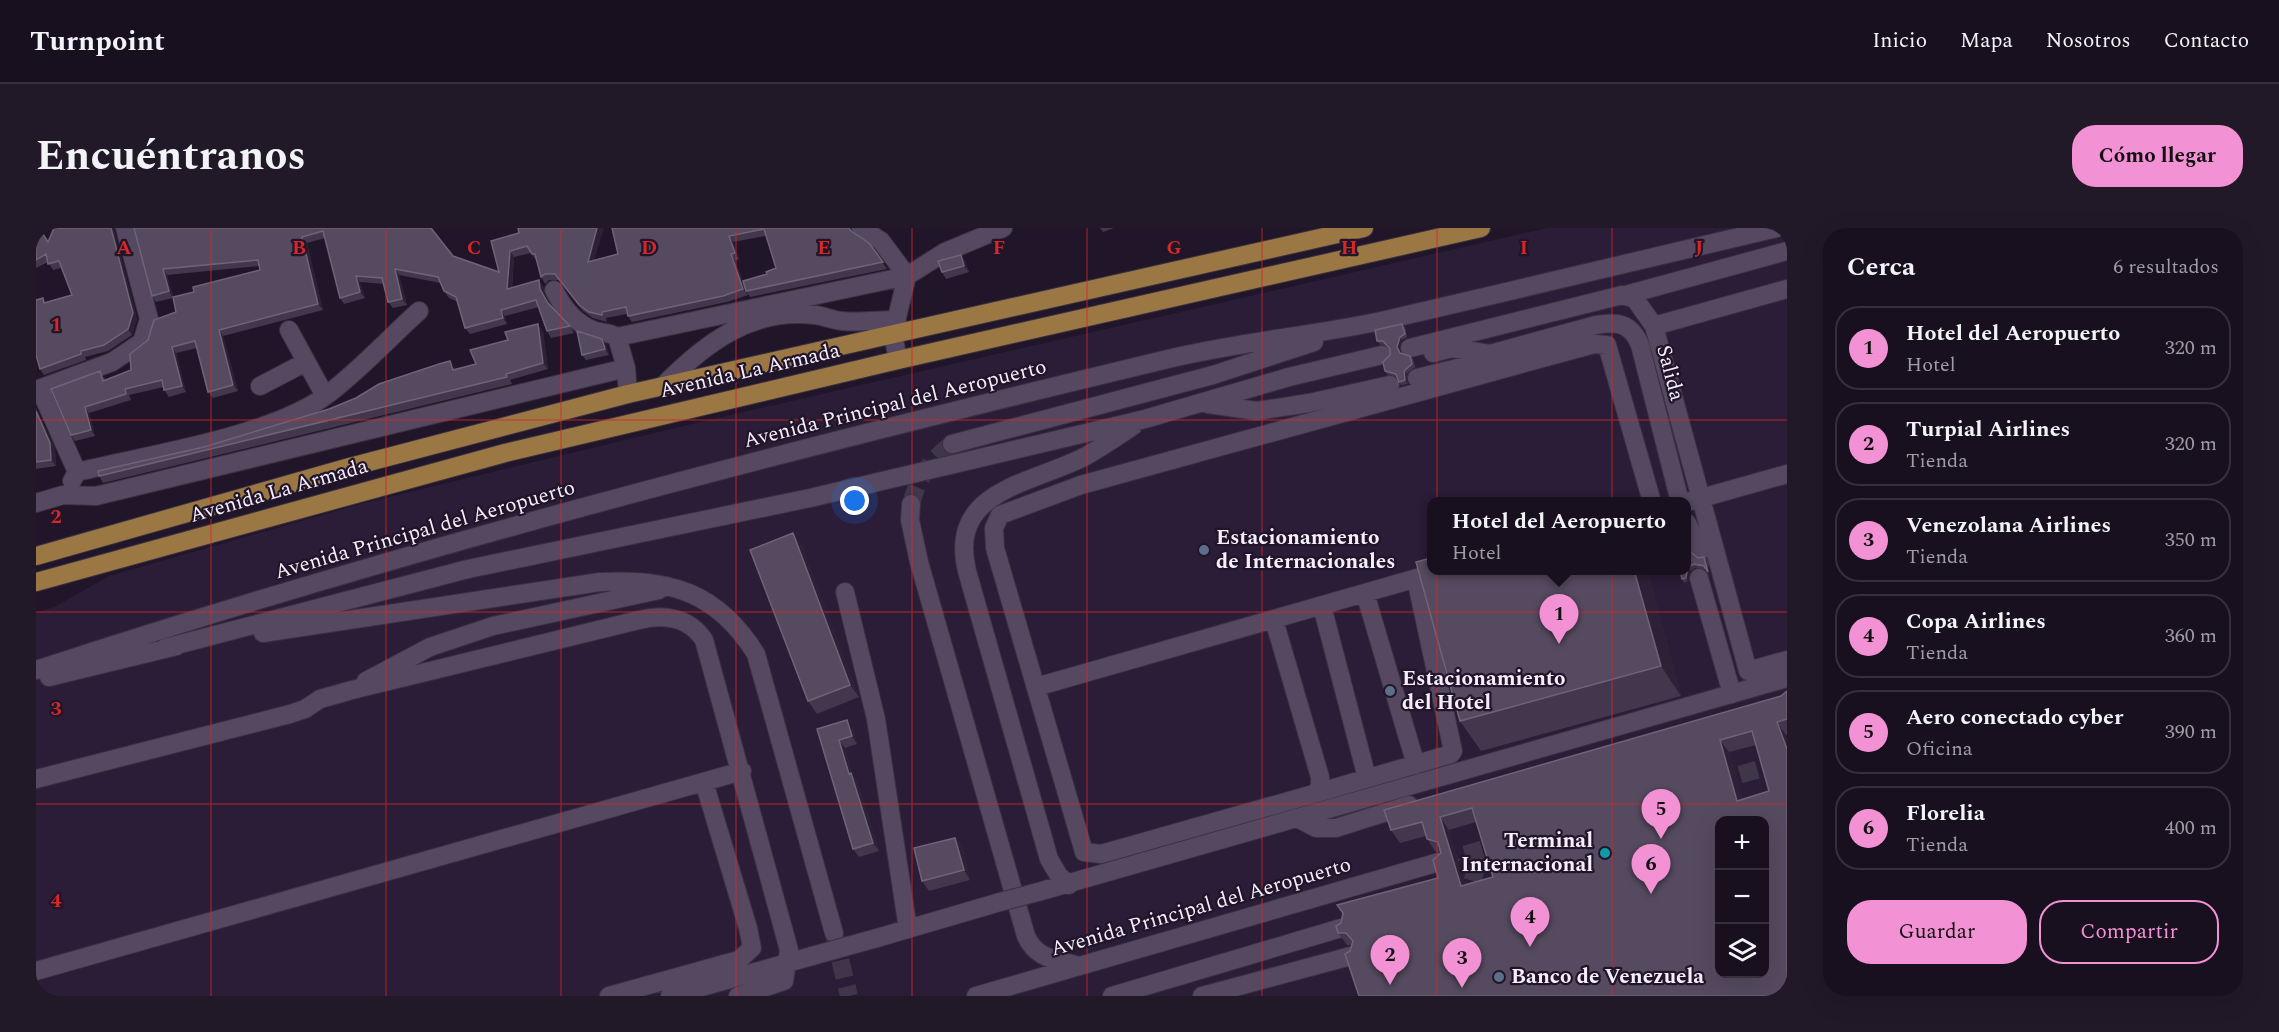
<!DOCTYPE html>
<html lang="es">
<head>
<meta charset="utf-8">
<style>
  :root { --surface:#18101f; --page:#211928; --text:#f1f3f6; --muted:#9f9da4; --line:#36303d; --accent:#f391d5 }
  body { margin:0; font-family:Spectral,serif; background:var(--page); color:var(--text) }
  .controls { position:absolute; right:18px; bottom:18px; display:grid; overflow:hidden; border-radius:12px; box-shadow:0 6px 24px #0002 }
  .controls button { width:54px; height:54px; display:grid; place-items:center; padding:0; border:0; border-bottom:2px solid var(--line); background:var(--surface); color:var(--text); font:30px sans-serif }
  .you { position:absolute; left:819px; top:273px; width:21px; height:21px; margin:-15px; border:4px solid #fff; border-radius:50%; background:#1a73e8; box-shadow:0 0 0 9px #1a73e833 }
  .badge { display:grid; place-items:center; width:39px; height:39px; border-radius:50%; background:var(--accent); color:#111; font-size:20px; font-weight:700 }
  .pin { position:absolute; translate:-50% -50px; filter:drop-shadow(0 2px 3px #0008) }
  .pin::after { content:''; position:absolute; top:32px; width:21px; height:18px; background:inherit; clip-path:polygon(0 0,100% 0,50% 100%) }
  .popup { position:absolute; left:1391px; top:269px; width:264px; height:78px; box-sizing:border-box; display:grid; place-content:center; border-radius:12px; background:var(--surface); filter:drop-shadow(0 2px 4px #0005); font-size:20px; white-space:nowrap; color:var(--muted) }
  .popup b { font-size:22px; color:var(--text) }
  .popup::after { content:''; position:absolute; left:50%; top:100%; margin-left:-12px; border:12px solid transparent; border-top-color:var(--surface) }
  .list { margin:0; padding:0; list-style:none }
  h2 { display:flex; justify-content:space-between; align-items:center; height:78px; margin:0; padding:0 24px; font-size:26px }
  h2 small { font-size:20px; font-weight:400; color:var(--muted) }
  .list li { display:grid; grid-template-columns:39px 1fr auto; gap:18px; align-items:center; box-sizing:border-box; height:84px; margin:0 12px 12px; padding:0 12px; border:2px solid var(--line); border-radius:24px }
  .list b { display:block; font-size:22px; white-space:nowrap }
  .list p { margin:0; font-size:20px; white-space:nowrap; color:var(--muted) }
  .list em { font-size:20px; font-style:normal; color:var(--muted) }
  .actions { display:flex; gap:12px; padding:18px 24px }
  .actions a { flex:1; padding:14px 0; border:2px solid var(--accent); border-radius:24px; text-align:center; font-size:21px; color:var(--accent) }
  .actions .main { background:var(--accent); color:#111 }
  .icon { flex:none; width:33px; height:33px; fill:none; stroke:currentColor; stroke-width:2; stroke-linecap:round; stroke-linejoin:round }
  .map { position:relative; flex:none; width:1751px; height:768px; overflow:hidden; border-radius:24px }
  header { display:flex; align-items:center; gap:36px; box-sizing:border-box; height:84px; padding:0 30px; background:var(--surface); border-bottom:2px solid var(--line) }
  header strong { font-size:28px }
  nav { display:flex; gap:33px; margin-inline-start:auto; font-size:21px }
  .intro { display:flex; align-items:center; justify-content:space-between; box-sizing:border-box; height:144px; padding:0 36px }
  h1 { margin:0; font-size:42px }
  .button { padding:15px 27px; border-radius:24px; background:var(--accent); color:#111; font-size:21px; font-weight:700 }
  main { display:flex; gap:36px; padding:0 36px }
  aside { flex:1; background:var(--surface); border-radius:24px; box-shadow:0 6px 24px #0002 }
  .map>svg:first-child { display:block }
</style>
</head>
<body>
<header>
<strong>Turnpoint</strong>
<nav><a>Inicio</a><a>Mapa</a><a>Nosotros</a><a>Contacto</a></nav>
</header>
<div class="intro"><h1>Encuéntranos</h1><a class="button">Cómo llegar</a></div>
<main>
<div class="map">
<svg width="1751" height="768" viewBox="0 0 1751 768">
  <rect width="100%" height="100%" fill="#201529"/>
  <path fill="#2b1c37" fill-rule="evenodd" d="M1511,0H1751V768H0V385L20,378L73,348L324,276L668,193ZM1396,274H1651V342H1396ZM1684,592H1728V746H1684Z"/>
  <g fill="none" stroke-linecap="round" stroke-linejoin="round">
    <path stroke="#403649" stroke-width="18" stroke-dasharray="18 9" stroke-linecap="butt" d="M1344,116L1371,110
      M1352,147L1379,140
      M875,276C882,249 894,233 916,216
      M1665,322L1672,348
      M1678,554L1751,533
      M1403,634L1470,615
      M1404,635L1462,650
      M798,706L813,768"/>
    <defs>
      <path id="minor" d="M518,62C527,80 539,96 559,103C567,105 573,104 581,109L590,140L592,166
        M1586,68L1751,23
        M1618,98L1751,61
        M253,102L289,168
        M581,109L871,48L845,13L825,0
        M1374,120L1586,67L1599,71L1618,98L1712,443L1751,432
        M1397,125L1416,120L1454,126
        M862,132L857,106L871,48L909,24L967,0
        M1381,150L1422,140L1454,126L1560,97C1581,93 1595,95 1604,117L1644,274
        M224,158L270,134
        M627,158C668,116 716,79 779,87C788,88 796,92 806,93C823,95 843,92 861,92
        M4,161L41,244L36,253
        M0,162L76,134L106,114L113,91L89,0
        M1172,176L1221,183L1273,175L1354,157
        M916,216L1177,147L1278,114
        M41,244C111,227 231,209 288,169C320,146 353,110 383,83
        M1655,273L1751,246
        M0,275L27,267L60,268L590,140
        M875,276L874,292L883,334L990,708C1001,732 1020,731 1043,738
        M1651,295L1665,322
        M1663,350L1696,466
        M809,364L840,491L872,701
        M1329,365L1380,537
        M1286,378L1331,550
        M1238,392L1284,549V557L1281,565L1065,626L1048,624L959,320L958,300L964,287L1045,257L1558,116L1571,117L1616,274
        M227,405L564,354C635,350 682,365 720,426L798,705
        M129,420L432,341L774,270L1109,191L1253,149L1346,127
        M0,442C372,320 752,222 1132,131C1202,114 1274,108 1345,93C1477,63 1608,30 1741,0
        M13,449L141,418
        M330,453L394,419L457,398L623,362
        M1000,459L1409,342
        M0,551L254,486L269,481L284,471L316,462L603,392C628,386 653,389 668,412L753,722L748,753L702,768
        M1281,565L1415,526L1417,523L1380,351
        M1261,590L1280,600H1300L1373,577
        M1033,657L1023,648L1013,631L931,343C911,261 997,256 1050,228C1066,219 1082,208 1097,198
        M1002,664L1751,450
        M841,710L964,674
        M0,743L706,543
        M573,768L703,732L716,720L712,700L668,554
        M634,768L776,728
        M940,768L1403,634
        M1076,768L1305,700
        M1166,768L1315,728"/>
      <path id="major" d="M0,328L310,240L592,166L1328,0
        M0,354L469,225L862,132L1445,0"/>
    </defs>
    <use href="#minor" stroke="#393141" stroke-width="20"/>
    <use href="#major" stroke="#393141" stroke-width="20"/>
    <use href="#minor" stroke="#554860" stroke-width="18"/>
    <use href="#major" stroke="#9b7744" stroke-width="18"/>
    <defs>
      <path id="minor-bridge" d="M964,674L1002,664
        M776,728L841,710"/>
    </defs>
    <use href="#minor-bridge" stroke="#393141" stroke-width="20" stroke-linecap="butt"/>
    <use href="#minor-bridge" stroke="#554860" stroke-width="18"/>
  </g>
  <path fill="#42374c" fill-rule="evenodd" d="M0,0L12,14L78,2L101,91L96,107L72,123L49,129L50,132L8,147L4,141L0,127V69L1,72L10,74L36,67L25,40L17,42L12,34L0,40Z
    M98,0H395L417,28L463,44L483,5L558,32L582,26L576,0H813L816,4L833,15L851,41L714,69L710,63L740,40L730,8L697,14L703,31L699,33L712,67L691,74L596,94L592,88L591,86L570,90L571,94L557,90L547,83L523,52H513L509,56L505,49L500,32L495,25L478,29L476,60L508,59V67L514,78L534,98L538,105L515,110L511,103L503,79L469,88L471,96L434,106L429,100L422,74L413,70L408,63L405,55L363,47L371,77L357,80L352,74L348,56L324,54L329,70L308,76L304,70L289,10L271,15L287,82L187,108L202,163L177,170L172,164L161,120L140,125L150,164L133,169L128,162V159L93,167L95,172L53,185L59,208L39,213L35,207L15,161L68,149L69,152L95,142L112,112L140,84L137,70L120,74L116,68ZM223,38L224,42L158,64L137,69L131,47Z
    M1064,0H1078L1067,4Z
    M925,27L929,33L933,44L910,51L906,44Z
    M1369,99L1371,109L1366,112L1363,122L1365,125L1374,128L1377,131L1379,139L1370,146L1372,156L1365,157L1361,149L1351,146L1349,143L1354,127V121L1350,116H1344L1341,113Z
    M507,103L512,141L474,152L476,156L67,255L63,248L168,219L293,181L418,140L419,141L440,136Z
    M566,111L570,116L573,127L550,132L546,127Z
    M0,180L19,221L20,238L0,241Z
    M757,305L766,318L823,469L781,486L772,473Z
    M1650,322L1662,330L1668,329L1670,332L1674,347L1670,342L1660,339L1655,343L1652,353L1648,355L1646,351Z
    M1395,342H1611L1645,468L1445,523L1424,493Z
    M1751,463V506L1750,507L1751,768L1314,723L1316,717H1311L1302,705L1307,686L1301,677L1402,650L1405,625L1399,623L1391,611L1390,608L1364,615L1355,602L1745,468ZM1720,517L1733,563L1706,571L1693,524ZM1440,594L1457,649L1429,657L1413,602Z
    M817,500L821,516L809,520L816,547L821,553L843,623L823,629L817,621L781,501Z
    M919,610L926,619L934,652L893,663L886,653Z"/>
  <path fill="#2c2136" d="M75,0H79L78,2L101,91L96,107L92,101Z
    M561,0H568L556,40L552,34Z
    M693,8L697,14L703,31L699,25Z
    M266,9L271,15L287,82L282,76Z
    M474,23L478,29L475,68L471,61Z
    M695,26L699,33L712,67L707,61Z
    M925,27L929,33L933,44L928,38Z
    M127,41L131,47L137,70L133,63Z
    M359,41L363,47L371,77L366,71Z
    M320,48L324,54L329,70L324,64Z
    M503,52L508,59V67L516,81L504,61Z
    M465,82L469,88L471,96L467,90Z
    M502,96L507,103L512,141L507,135Z
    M183,102L187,108L202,163L197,157Z
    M1364,109L1366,112L1363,122L1361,119Z
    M566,111L570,116L573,127L569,121Z
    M136,119L140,125L150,164L146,158Z
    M1368,143L1370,146L1372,156L1369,152Z
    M49,179L53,185L59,208L55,202Z
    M0,180L19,221L20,238L15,232L0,183Z
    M757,305L766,318L823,469L814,457Z
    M1668,329L1670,332L1674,347L1672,344Z
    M1652,339L1655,343L1652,353L1650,350Z
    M1598,342H1611L1645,468L1625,438Z
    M811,492L817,500L821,516L816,508Z
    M1741,494L1750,507L1751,510V521Z
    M803,512L809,520L816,547L821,553L843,623L837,615L813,546Z
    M1684,512L1693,524L1710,585L1701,573Z
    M1404,589L1413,602L1434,671L1425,658Z
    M919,610L926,619L934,652L928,642Z"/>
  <path fill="#554a5f" stroke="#6e6478" stroke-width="1.5" fill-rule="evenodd" d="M0,0H3L12,14L18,0H75L97,85L92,101L68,117L45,123V126L4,141L0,127V72L7,70L8,75L36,67L23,33L12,36L10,26L0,32Z
    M98,0H395L417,28L463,44L455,13L483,5L482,0H561L552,34L582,26L576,0H813L815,3L833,15L847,34L710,63L707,53L731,46L730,44L740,40L728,1L693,8L699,25L695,26L707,61L687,68L592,88L590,79L566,84V87L553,84L543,77L519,46H509L505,49L499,26H496L491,18L474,23L471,61L503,52L504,61L512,75L534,98L511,103L500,72L465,82L467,90L429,100L420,69L408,63L402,49L359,41L366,71L352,74L346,50L320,48L324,64L304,70L287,3L266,9L282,76L183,102L197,157L172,164L159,113L136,119L146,158L128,162L126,152L89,161L90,166L49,179L55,202L35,207L15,161L64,143L67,153L95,142L94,126L112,112L118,92L140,84L137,69L158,64L157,59L224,42L222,32L127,41L133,63L116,68Z
    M925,27L928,38L906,44L902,33Z
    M502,96L507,135L470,146L471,149L63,248L62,243L168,219L293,181L320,170L343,156L403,136L414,133L417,142L440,136L434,122L472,112L469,104Z
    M1366,96L1369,106L1364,109L1361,119L1364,125L1374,128L1376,136L1368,143L1369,152L1363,154L1360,146L1349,143L1347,134L1354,127V121L1347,113H1341L1339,102Z
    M541,103L566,111L569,121L546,127Z
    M0,183L14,215L15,232L0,234Z
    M757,305L814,457L772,473L714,322Z
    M1651,321L1662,330L1668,329L1672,344L1668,338L1658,336L1652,339L1650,350L1646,351L1644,342H1650V322Z
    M1395,330V342H1598L1625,438L1424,493L1380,334Z
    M1751,463V491L1741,494L1751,521V768H1323L1309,726L1314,723L1317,713L1310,705H1302L1300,698L1305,695L1307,685L1301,677L1402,650L1397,632L1405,625L1402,614L1391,611L1386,594L1355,602L1348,582L1745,468ZM1716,503L1733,563L1701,573L1684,512ZM1436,580L1457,649L1425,658L1404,589ZM1683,592H1728V746H1683Z
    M811,492L816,508L803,512L813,546L815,545L837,615L817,621L781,501Z
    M919,610L928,642L886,653L878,620Z"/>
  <path fill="none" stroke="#d62828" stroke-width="1.5" stroke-opacity="0.55" d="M175,0V768M350,0V768M525,0V768M700,0V768M876,0V768M1051,0V768M1226,0V768M1401,0V768M1576,0V768M0,192H1751M0,384H1751M0,576H1751"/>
  <g fill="#5c6f8a" stroke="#201529" stroke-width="2">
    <circle cx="1168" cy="322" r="6"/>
    <circle cx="1354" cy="463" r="6"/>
    <circle cx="1463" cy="749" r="6"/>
  </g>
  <circle fill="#0f9aa8" stroke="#201529" stroke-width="2" cx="1569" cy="625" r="6"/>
  <g text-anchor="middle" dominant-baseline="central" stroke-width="4.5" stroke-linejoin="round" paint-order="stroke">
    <g font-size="21" fill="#f5eefc" stroke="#201529">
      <text transform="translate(714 143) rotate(-13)">Avenida La Armada</text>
      <text transform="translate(1634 145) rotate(75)">Salida</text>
      <text transform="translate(859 176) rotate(-14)">Avenida Principal del Aeropuerto</text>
      <text transform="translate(243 263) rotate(-16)">Avenida La Armada</text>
      <text transform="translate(389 302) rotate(-16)">Avenida Principal del Aeropuerto</text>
      <text transform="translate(1165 679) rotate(-16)">Avenida Principal del Aeropuerto</text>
    </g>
    <g font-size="21" font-weight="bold" fill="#f5eefc" stroke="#201529" text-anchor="start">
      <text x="1180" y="310">Estacionamiento<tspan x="1180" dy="24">de Internacionales</tspan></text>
      <text x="1366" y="451">Estacionamiento<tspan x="1366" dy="24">del Hotel</tspan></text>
      <text x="1557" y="613" text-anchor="end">Terminal<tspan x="1557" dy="24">Internacional</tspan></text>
      <text x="1475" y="749">Banco de Venezuela</text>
    </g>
  </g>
  <g font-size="20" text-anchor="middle" font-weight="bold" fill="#d62828" stroke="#201529" stroke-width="4.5" stroke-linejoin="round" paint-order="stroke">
    <text x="88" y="26">A</text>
    <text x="263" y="26">B</text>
    <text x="438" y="26">C</text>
    <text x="613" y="26">D</text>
    <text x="788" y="26">E</text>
    <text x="963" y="26">F</text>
    <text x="1138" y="26">G</text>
    <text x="1313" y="26">H</text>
    <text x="1488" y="26">I</text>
    <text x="1663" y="26">J</text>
    <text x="20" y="103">1</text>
    <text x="20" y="295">2</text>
    <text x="20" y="487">3</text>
    <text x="20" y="679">4</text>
  </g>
</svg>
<div class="controls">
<button>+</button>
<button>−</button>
<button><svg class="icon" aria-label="layers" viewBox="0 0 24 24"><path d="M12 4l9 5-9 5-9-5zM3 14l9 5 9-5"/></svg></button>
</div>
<div class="you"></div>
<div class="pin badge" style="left:1523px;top:416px">1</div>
<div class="popup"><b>Hotel del Aeropuerto</b>Hotel</div>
<div class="pin badge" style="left:1354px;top:757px">2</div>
<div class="pin badge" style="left:1426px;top:760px">3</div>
<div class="pin badge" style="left:1494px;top:719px">4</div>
<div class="pin badge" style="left:1625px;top:611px">5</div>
<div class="pin badge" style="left:1615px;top:666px">6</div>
</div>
<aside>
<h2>Cerca<small>6 resultados</small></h2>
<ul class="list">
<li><span class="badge">1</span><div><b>Hotel del Aeropuerto</b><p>Hotel</p></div><em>320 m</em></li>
<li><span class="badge">2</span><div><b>Turpial Airlines</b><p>Tienda</p></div><em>320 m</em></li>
<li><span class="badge">3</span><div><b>Venezolana Airlines</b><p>Tienda</p></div><em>350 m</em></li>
<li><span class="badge">4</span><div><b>Copa Airlines</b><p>Tienda</p></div><em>360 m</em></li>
<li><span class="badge">5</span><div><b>Aero conectado cyber</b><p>Oficina</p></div><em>390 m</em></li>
<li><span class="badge">6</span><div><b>Florelia</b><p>Tienda</p></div><em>400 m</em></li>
</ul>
<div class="actions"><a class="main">Guardar</a><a>Compartir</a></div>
</aside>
</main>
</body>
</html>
